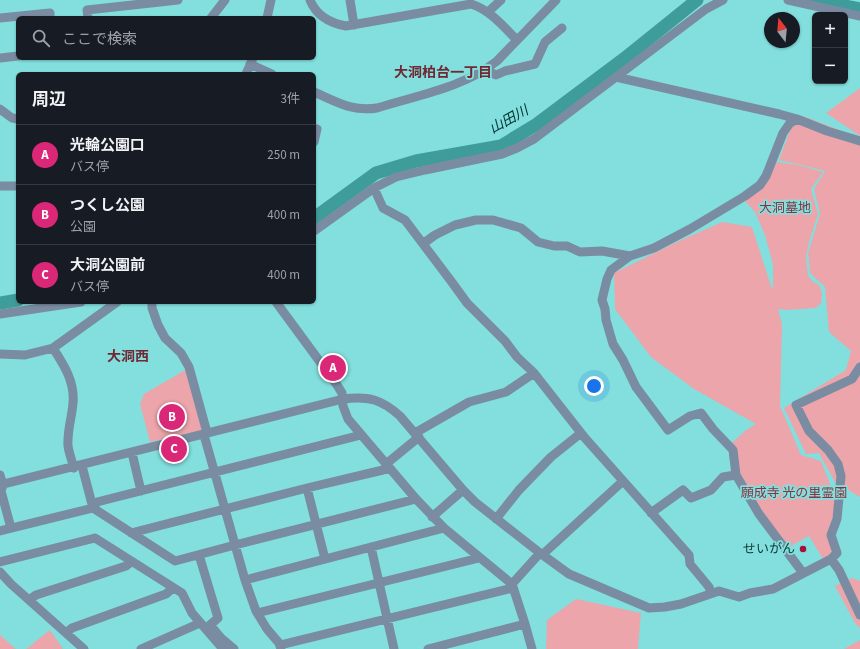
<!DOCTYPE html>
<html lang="ja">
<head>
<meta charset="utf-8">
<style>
  :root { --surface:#171b24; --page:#20242c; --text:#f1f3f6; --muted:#9ea1a6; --line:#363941; --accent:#db2777 }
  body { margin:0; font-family:"Source Sans 3","Noto Sans JP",sans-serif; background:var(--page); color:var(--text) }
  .controls { position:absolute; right:12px; top:12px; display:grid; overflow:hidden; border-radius:6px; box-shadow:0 1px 3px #0004 }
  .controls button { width:36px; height:36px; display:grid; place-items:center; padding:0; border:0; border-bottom:1px solid var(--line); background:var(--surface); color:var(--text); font:20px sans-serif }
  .compass { position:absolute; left:764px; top:12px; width:36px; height:36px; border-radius:50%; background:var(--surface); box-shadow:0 1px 3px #0004; rotate:344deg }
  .you { position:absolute; left:594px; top:386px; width:14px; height:14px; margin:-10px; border:3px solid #fff; border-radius:50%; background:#1a73e8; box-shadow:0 0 0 6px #1a73e833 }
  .badge { display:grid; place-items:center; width:26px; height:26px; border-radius:50%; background:var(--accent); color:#fff; font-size:13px; font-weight:700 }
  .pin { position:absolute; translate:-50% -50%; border:2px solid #fff; box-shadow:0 1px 4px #0006 }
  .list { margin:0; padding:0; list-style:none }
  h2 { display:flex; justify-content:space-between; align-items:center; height:52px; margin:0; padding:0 16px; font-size:17px }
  h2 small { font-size:13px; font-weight:400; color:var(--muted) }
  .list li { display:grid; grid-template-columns:26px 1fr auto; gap:12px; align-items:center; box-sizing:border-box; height:60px; padding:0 16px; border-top:1px solid var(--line) }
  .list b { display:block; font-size:15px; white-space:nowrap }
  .list p { margin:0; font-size:13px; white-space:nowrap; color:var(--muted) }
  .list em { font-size:13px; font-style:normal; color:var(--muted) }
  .icon { flex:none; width:22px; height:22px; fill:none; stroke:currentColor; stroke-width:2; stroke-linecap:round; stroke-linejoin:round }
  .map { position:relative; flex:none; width:860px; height:649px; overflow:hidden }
  .search { position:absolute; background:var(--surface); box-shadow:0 1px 3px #0004; left:16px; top:16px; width:300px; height:44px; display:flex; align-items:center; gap:10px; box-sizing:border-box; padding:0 14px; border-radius:6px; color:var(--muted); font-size:15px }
  .panel { position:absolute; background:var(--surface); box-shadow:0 1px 3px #0004; left:16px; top:72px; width:300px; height:232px; border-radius:6px }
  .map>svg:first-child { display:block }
</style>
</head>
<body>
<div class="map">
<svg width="860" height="649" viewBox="0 0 860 649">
  <rect width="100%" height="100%" fill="#82dfdd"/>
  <path fill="#eca5ab" d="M860,88V136L826,113Z
    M803,116L847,133L860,140V497L835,482L819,453L806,454L784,408L846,370L851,351L829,332L825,287L810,273L808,253L820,214L814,189L825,171L805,166L779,160L792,125Z
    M777,162L798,165L823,172L811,189L818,214L809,242L806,257L808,275L812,281L819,285L822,293L821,304L815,308L787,310L778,309L782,324L780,406L801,455L821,461L836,499L831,526L835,552L823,559L809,536L787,548L738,474L732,443L746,430L756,424L694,389L651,357L615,309L614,273L677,242L722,222L752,227L772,289L773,286V265L765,235L755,212L744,200L762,187Z
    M187,369L204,430L150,442L140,404L144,394Z
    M852,578L860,581V628L855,623L835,586Z
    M576,599L641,613L638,649H546L547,620Z
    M50,630L63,649H26Z
    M0,635L16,649H0Z
    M860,640V649H844Z"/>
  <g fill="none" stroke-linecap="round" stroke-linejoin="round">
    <path stroke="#3e9c9a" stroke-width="13" d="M815,0L860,9
      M314,218L376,173L416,161L501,146L537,124L625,58L697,0
      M0,303L18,300"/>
    <path stroke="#798ca2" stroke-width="9" d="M310,0C316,15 330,23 346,26L471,4C490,10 503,26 517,40
      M350,0L354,25
      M788,0L860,16
      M488,12L501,0
      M0,18L50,13V18
      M88,18L87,10L178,0
      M211,18L225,0
      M267,18L271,0
      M0,58L18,56
      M250,64L272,74
      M486,70L496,75L505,71L535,64L545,42L562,28
      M246,74L253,58
      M616,77L779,114L797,119L827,131L860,141
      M314,92C337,102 352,112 377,108C418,95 463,88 497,61L556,0
      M0,109L12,118L18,119
      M314,128L317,129L314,142
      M0,186H18
      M374,188L383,208L405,220L451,281L467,303L505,341L517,357L534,373L585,438L689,555L690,564L709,587L711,593
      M314,231L374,188L396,177L425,170L502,154L517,148L534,139L706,9L723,0
      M424,243L435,235L455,225L476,220H493L521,228L538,242L554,246H567L580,252L602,251L630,256L654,248L690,229L745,196L760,185L766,176L783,133L790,123L797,119
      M630,256L611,270L607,279L602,300L605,309L606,320L613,344L623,360L636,387L668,430L690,416L701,413L713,429L733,450L736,475L759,514L803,573
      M152,302V308L158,325L165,338L181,353L189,367L206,429L205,439L206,442L245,580L256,611L267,629L279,643L281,649
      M276,302L337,385L342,393L343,406L348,419L416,499L444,528L512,584L525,624L532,649
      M0,314L81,302
      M53,348C64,365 75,382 73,403C72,417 67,431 68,446C69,453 72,461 74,468
      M0,354L25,355L53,348L117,302
      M415,433L469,402L506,392L534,373
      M132,453L141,491
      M386,464L419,437
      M82,466L93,508L175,561L235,545L416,499
      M0,475L3,485L1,491L11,528
      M0,485L343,399C369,396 381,399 400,416L463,490L475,502L540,553L569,574L649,608L665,607L681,604L719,591L739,597L750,593L773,589L831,559L837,553L831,535L837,519L841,476L838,464L828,450L809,431L796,405L852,379L860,367
      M307,488L325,559
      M651,513L683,490L691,498L711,490L723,477L736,475
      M432,517L463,490
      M496,519L519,490L551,457L581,433
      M0,531L93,508L97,502L361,435
      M131,533L307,488L383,470L390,468
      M371,547L394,649
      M199,555L218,618L210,625L221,638L234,649
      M542,555L623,481
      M831,559L839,570L860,615
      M0,562L95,538L182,593L192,613L223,649
      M0,572L11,584L84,649
      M245,580L444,528
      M512,584L540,553
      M29,600L36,595L126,566L131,562
      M257,613L479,558
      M66,633L72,628L166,594L173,588
      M280,645L513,588
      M141,649L200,623
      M428,649L525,624"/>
  </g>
  <circle fill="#a8103c" stroke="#82dfdd" stroke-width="1.5" cx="803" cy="549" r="4"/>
  <g text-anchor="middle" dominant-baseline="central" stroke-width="3.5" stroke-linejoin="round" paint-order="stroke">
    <g font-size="13" fill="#893340" stroke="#82dfdd">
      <text x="785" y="208">大洞墓地</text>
      <text x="794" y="493">願成寺 光の里霊園</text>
    </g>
    <g font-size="13" fill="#0c3635" stroke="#82dfdd" text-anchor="end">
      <text x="795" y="549">せいがん</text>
    </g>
    <g font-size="14" font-weight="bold" fill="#702934" stroke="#82dfdd">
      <text x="443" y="73">大洞柏台一丁目</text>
      <text x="128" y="357">大洞西</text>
    </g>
    <g font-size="14" font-style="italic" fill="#023030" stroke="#82dfdd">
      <text transform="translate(509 120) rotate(-29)">山田川</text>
    </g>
  </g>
</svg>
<div class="controls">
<button>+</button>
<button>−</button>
</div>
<svg class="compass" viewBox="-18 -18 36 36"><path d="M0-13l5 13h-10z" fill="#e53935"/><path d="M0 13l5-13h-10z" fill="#9ea1a6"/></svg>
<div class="you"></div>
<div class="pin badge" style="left:333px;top:368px">A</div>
<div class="pin badge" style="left:172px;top:417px">B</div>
<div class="pin badge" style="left:174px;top:449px">C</div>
<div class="search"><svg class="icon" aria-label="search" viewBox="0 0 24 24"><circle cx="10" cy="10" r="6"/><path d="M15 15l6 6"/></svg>ここで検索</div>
<section class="panel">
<h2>周辺<small>3件</small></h2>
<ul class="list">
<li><span class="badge">A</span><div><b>光輪公園口</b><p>バス停</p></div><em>250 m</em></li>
<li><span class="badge">B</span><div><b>つくし公園</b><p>公園</p></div><em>400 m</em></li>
<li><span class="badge">C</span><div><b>大洞公園前</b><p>バス停</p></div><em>400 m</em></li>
</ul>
</section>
</div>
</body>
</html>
